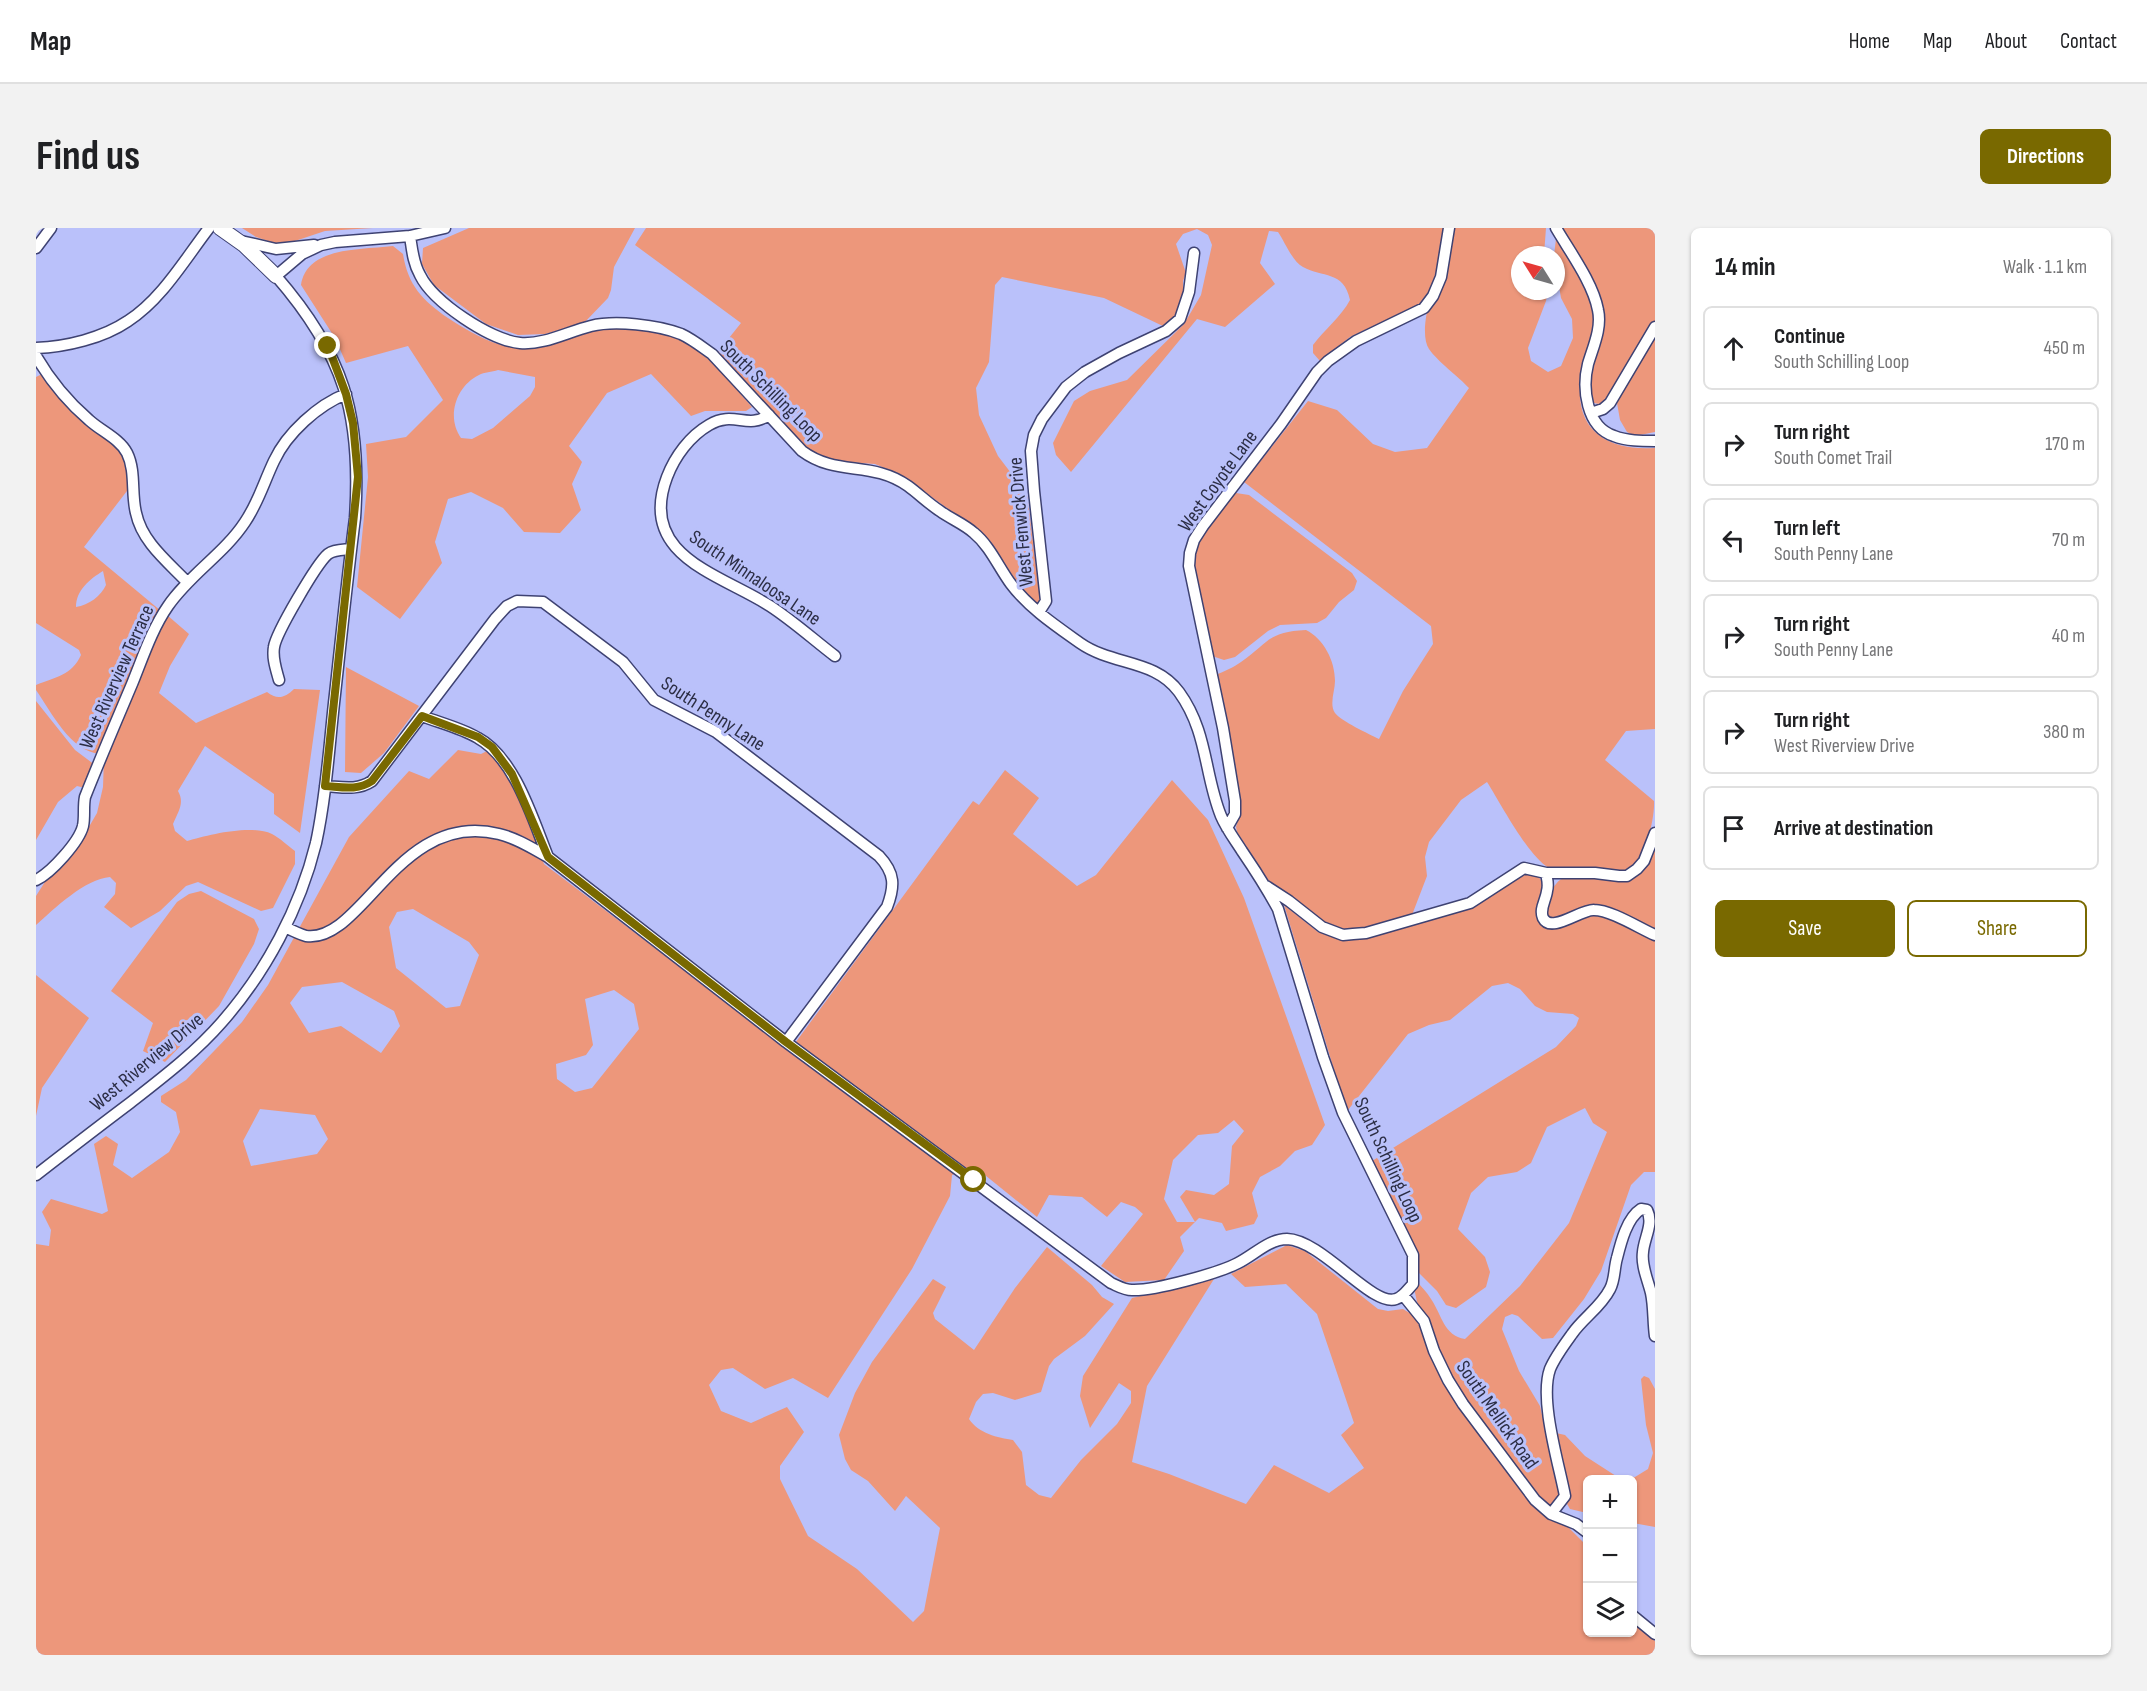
<!DOCTYPE html>
<html lang="en">
<head>
<meta charset="utf-8">
<style>
  :root { --surface:#fff; --page:#f2f2f2; --text:#202124; --muted:#757577; --line:#e0e0e0; --accent:#796900 }
  body { margin:0; font-family:"Sofia Sans Condensed",sans-serif; background:var(--page); color:var(--text) }
  .controls { position:absolute; right:18px; bottom:18px; display:grid; overflow:hidden; border-radius:9px; box-shadow:0 2px 4px #0004 }
  .controls button { width:54px; height:54px; display:grid; place-items:center; padding:0; border:0; border-bottom:2px solid var(--line); background:var(--surface); color:var(--text); font:30px sans-serif }
  .compass { position:absolute; left:1475px; top:18px; width:54px; height:54px; border-radius:50%; background:var(--surface); box-shadow:0 2px 4px #0004; rotate:307deg }
  .stop { position:absolute; width:18px; height:18px; margin:-14px; border:4px solid #796900; border-radius:50%; background:#fff }
  .stop.end { background:#796900; border-color:#fff; box-shadow:0 2px 6px #0008 }
  .list { margin:0; padding:0; list-style:none }
  h2 { display:flex; justify-content:space-between; align-items:center; height:78px; margin:0; padding:0 24px; font-size:26px }
  h2 small { font-size:20px; font-weight:400; color:var(--muted) }
  .list li { display:grid; grid-template-columns:39px 1fr auto; gap:18px; align-items:center; box-sizing:border-box; height:84px; margin:0 12px 12px; padding:0 12px; border:2px solid var(--line); border-radius:9px }
  .list b { display:block; font-size:22px; white-space:nowrap }
  .list p { margin:0; font-size:20px; white-space:nowrap; color:var(--muted) }
  .list em { font-size:20px; font-style:normal; color:var(--muted) }
  .actions { display:flex; gap:12px; padding:18px 24px }
  .actions a { flex:1; padding:14px 0; border:2px solid var(--accent); border-radius:9px; text-align:center; font-size:21px; color:var(--accent) }
  .actions .main { background:var(--accent); color:#fff }
  .icon { flex:none; width:33px; height:33px; fill:none; stroke:currentColor; stroke-width:2; stroke-linecap:round; stroke-linejoin:round }
  .map { position:relative; flex:none; width:1619px; height:1427px; overflow:hidden; border-radius:9px }
  header { display:flex; align-items:center; gap:36px; box-sizing:border-box; height:84px; padding:0 30px; background:var(--surface); border-bottom:2px solid var(--line) }
  header strong { font-size:28px }
  nav { display:flex; gap:33px; margin-inline-start:auto; font-size:21px }
  .intro { display:flex; align-items:center; justify-content:space-between; box-sizing:border-box; height:144px; padding:0 36px }
  h1 { margin:0; font-size:42px }
  .button { padding:15px 27px; border-radius:9px; background:var(--accent); color:#fff; font-size:21px; font-weight:700 }
  main { display:flex; gap:36px; padding:0 36px }
  aside { flex:1; background:var(--surface); border-radius:9px; box-shadow:0 2px 4px #0004 }
  .map>svg:first-child { display:block }
</style>
</head>
<body>
<header>
<strong>Map</strong>
<nav><a>Home</a><a>Map</a><a>About</a><a>Contact</a></nav>
</header>
<div class="intro"><h1>Find us</h1><a class="button">Directions</a></div>
<main>
<div class="map">
<svg width="1619" height="1427" viewBox="0 0 1619 1427">
  <rect width="100%" height="100%" fill="#bac1fa"/>
  <path fill="#ed977b" fill-rule="evenodd" d="M206,0H337L289,3L253,15H238L220,9Z
    M433,0H599L578,39L575,62L572,70L548,95L509,106L482,107L450,96L398,57L386,36L387,20Z
    M610,0H1408L1401,45L1393,65L1382,77L1314,109L1284,133L1277,125V117C1288,102 1305,89 1314,72C1308,42 1286,50 1267,39C1256,33 1249,14 1242,4L1233,3L1224,35L1239,56L1189,99L1161,91L1035,244L1020,227L1017,215L1038,173L1054,163L1091,152L1148,96L1165,67L1176,17L1172,7L1161,1L1147,6L1140,16L1150,45L1147,53V69L1141,88L1129,99L1068,70L966,49L959,57L953,134L940,160L943,187L962,228L991,266L1004,371L1002,377L986,362L954,313L940,301L865,247L839,236L796,233L782,227L769,218L681,125L705,95L599,17Z
    M1418,0H1510L1508,27H1484V63H1512L1510,73L1492,120L1495,133L1512,144L1525,138L1537,110L1536,91L1525,70L1520,40V27H1518L1520,11C1530,29 1558,69 1559,89C1561,113 1545,137 1544,161C1542,208 1579,223 1619,220V501L1590,503L1569,532L1618,573C1619,591 1609,634 1591,642C1582,646 1556,642 1545,642C1536,642 1521,644 1513,640C1492,628 1465,576 1451,554L1425,572L1393,614L1389,629L1391,648L1376,687C1350,695 1320,709 1293,699L1236,658L1201,604L1200,599L1204,585L1180,447C1188,443 1197,440 1205,434C1234,414 1231,404 1270,402C1288,411 1299,433 1299,453C1299,463 1293,476 1299,485C1305,493 1333,506 1343,511L1367,463L1397,416L1395,398L1208,254L1272,173L1301,182L1337,216L1359,224L1391,220L1433,160C1423,149 1401,133 1393,121C1378,98 1409,26 1418,0Z
    M1524,0H1619V93L1570,172L1563,176L1558,175C1543,153 1565,121 1568,98C1570,77 1535,21 1524,0Z
    M357,18L367,26C372,57 386,72 412,90C434,104 456,118 483,120C505,122 525,114 545,107C552,105 559,101 567,100C585,98 617,102 634,108C670,119 692,152 716,179L710,183H669L655,188L615,146L571,165L533,218L546,234L536,256L545,282L524,305L488,304L467,280L435,264L412,271L399,314L406,335L364,391L321,359L332,249L330,216L370,209L407,172L372,118L310,135L299,110L265,57C271,18 326,22 357,18ZM462,142L499,149V159L494,168L457,200L436,211L425,210C410,189 420,158 443,147C448,144 456,144 462,142Z
    M1619,107V204L1599,208L1591,204L1584,192L1581,175Z
    M6,146L82,218L88,226L94,259L48,319L125,383L64,526C34,523 16,485 0,462V457C20,449 36,447 45,427L43,422L0,395V149ZM67,343L70,357C65,368 53,377 40,379C40,362 54,351 67,343Z
    M1200,265L1213,267L1316,345L1321,353L1318,362L1303,374L1290,390L1281,395L1244,397L1232,403L1199,429L1188,432L1176,428L1158,339C1159,309 1179,289 1197,266Z
    M131,387L153,406L134,438L123,465L160,495L231,464C241,472 249,470 258,461L284,462L264,605L238,586V566L169,518L142,563C149,575 142,584 137,596L139,603L151,613C172,607 214,596 236,606C244,610 252,618 259,623V636L237,680L225,683L162,654L150,658L124,683L95,700L68,679L79,666L80,655L74,649C49,651 19,680 0,697V668L12,649L47,609L61,585L67,559L68,530L124,398Z
    M310,439L383,478L348,525L325,545L309,544Z
    M0,473L39,522L59,537L49,560L41,558L22,574L0,612Z
    M422,522L445,526L453,522L472,547L497,604L508,636L754,822L937,573L943,577L969,542L1003,570L977,606L1041,658L1060,647L1136,552L1172,592L1208,670L1289,897L1276,917L1259,923L1244,938L1224,949L1216,965L1222,988L1218,996L1190,1003L1186,995L1163,990L1144,1009L1148,1023L1128,1052L1089,1054L1065,1038L1107,986L1099,979L1085,974L1071,989L1046,969L1013,967L1001,989L939,939L916,947L914,968L876,1041L792,1170L757,1150L729,1161L697,1140L685,1142L673,1157L685,1183L715,1195L751,1179L768,1204L744,1238V1251L772,1308L821,1341L877,1394L888,1383L904,1300L870,1268L859,1283L832,1253L815,1242L809,1231L803,1207L819,1165L836,1134L897,1051L910,1059L897,1085L899,1091L938,1122L979,1060L1011,1019L1056,1057L1066,1069L1078,1076L1049,1108L1018,1131L1013,1138L1005,1164L979,1172L957,1165L947,1166L940,1174L933,1191C942,1205 962,1210 977,1212L986,1224L990,1257L1003,1267L1015,1270L1045,1232L1081,1196L1095,1175V1163L1083,1155L1054,1200L1044,1168L1047,1148L1096,1070L1178,1051L1111,1158L1096,1234L1133,1246L1210,1276L1238,1237L1293,1265L1328,1240L1305,1207L1318,1195L1281,1086L1250,1056L1209,1059L1195,1046L1251,1017L1269,1023L1342,1081L1352,1083L1367,1081L1380,1089L1425,1181L1497,1278L1515,1292L1531,1298L1547,1314L1551,1332L1552,1404H1596L1597,1393L1619,1413V1427H0V1016L13,1018L15,1002L6,984L15,971L66,986L72,983L58,916L70,908L82,916L77,937L96,950L133,924L144,904L140,884L125,874V868L150,852L206,794L232,757L313,609L373,543L393,551ZM377,681L433,714L443,727L424,778L410,780L360,740L353,699L361,684ZM306,754L358,783L364,798L345,825L305,798L273,805L254,775L266,759ZM578,762L598,776L603,801L556,860L539,864L521,851L520,836L550,827L557,817L549,771ZM224,881L279,887L292,911L281,926L215,938L207,913ZM1198,892L1208,903L1196,918L1193,956L1178,967L1150,962L1144,969L1159,994H1141L1128,971L1137,932L1162,907L1182,905Z
    M1619,615V704L1571,681L1519,693L1511,690L1508,682C1512,674 1514,663 1520,656C1532,640 1567,649 1584,653Z
    M1489,645C1518,648 1507,672 1503,693C1521,710 1531,690 1549,687C1572,683 1599,702 1619,711V944H1608L1595,957L1565,1043L1548,1071L1517,1110L1506,1111L1482,1088L1476,1086L1469,1089L1466,1101L1483,1143L1504,1178L1525,1269L1519,1276L1514,1278L1505,1272L1414,1150L1393,1095L1381,1074L1378,1060L1379,1052C1385,1058 1391,1064 1395,1071C1406,1087 1408,1108 1429,1111L1484,1058L1533,995L1571,904L1557,895L1549,880L1511,899L1495,935L1481,944L1452,949L1435,965L1422,1001L1449,1029L1454,1044L1450,1059L1420,1080L1410,1077L1401,1063L1382,1044L1336,933L1520,819L1540,798L1543,790L1537,786L1511,784L1499,778L1484,761L1472,755L1456,758L1414,792L1393,797L1372,806L1312,882L1299,845L1248,677L1282,704L1297,709L1319,711L1436,677Z
    M165,663L218,691L223,701L218,716L183,778L129,834L107,823L117,795L75,763L141,674L153,666Z
    M0,747L53,790L6,860L0,888Z
    M1608,1148L1613,1150L1619,1161V1299L1597,1295L1596,1252H1552L1551,1285L1534,1281L1531,1276L1532,1269L1520,1205L1529,1207L1549,1228L1580,1248L1599,1249L1612,1241L1617,1225L1610,1197L1605,1151Z"/>
  <g fill="none" stroke-linecap="round" stroke-linejoin="round">
    <defs>
      <path id="minor" d="M1520,0C1534,24 1557,55 1562,82C1566,100 1557,119 1552,136C1546,160 1550,199 1578,208C1591,213 1605,213 1619,213
        M205,13L240,21L278,17
        M0,20L15,0
        M0,120C30,119 67,110 92,93C126,71 149,31 173,0
        M0,128C14,152 32,174 53,192C65,203 84,211 91,225C100,243 95,266 100,285C106,314 132,334 151,354
        M1555,185L1567,181L1574,175L1619,99
        M733,187C711,202 698,182 673,197C654,208 639,228 631,249C601,328 684,346 734,378C757,393 778,412 799,428
        M1003,384L1010,373L998,263L995,223L998,207L1006,191L1030,159L1049,144L1083,125L1130,103L1144,91L1153,64L1158,25
        M243,452C240,441 236,430 238,419C240,405 281,335 292,326C299,321 307,322 315,321
        M386,488C404,495 425,500 442,510C479,530 497,592 512,629
        M289,558C306,559 321,563 336,553L459,391L471,378L481,373L507,374L587,434L618,472L680,504L843,628C859,645 859,658 851,679L750,814
        M1191,600L1199,586V573L1187,500L1153,338L1154,325L1158,312L1167,298L1245,196L1281,144L1292,133L1320,113L1388,80L1397,68L1405,49L1413,0
        M1510,645C1511,651 1513,656 1511,663C1510,672 1503,681 1507,690C1515,706 1545,681 1558,682C1575,682 1603,700 1619,707
        M0,652C15,645 43,614 47,598C49,589 47,578 49,569C64,531 80,494 96,456C107,429 116,401 132,378C154,346 188,326 209,294C222,275 228,254 238,233C251,205 282,177 310,166
        M1230,658L1253,673L1286,699L1307,707L1317,706L1330,705L1434,675L1488,640L1510,645H1559L1583,648H1591L1601,641L1608,633L1619,605
        M249,699C255,702 263,706 270,708C326,716 363,581 463,606C480,610 496,620 512,629L750,814L1075,1055C1082,1058 1088,1062 1096,1062C1118,1063 1183,1045 1202,1035C1218,1027 1233,1011 1251,1011C1286,1012 1337,1080 1360,1071C1367,1069 1372,1061 1377,1056V1027L1307,885L1287,829L1242,681C1231,661 1219,642 1206,623C1199,612 1190,600 1185,588C1168,546 1172,504 1143,464C1119,431 1077,438 1044,415C1020,398 993,380 975,356C963,340 954,318 938,305C928,296 915,291 904,283C893,276 883,266 872,258C835,232 801,249 766,223L676,126C666,119 656,111 645,106C622,97 579,92 555,98C531,104 508,117 484,115C454,112 397,74 384,47C377,35 376,21 374,8
        M0,947C31,923 62,899 94,875C126,850 159,825 186,794C230,744 264,680 280,615C290,569 293,521 298,475C305,413 311,351 319,290C326,187 308,126 240,48L266,26L285,17L299,14L374,8L409,0
        M1367,1067L1388,1093L1398,1123L1412,1152L1427,1176L1499,1272L1515,1286L1540,1296L1552,1305
        M1515,1286L1529,1268C1523,1236 1503,1172 1514,1141C1519,1129 1528,1117 1536,1106C1547,1090 1565,1079 1574,1061C1579,1052 1578,1040 1581,1030C1585,1014 1591,990 1605,981L1611,982C1618,996 1608,1010 1607,1024C1605,1038 1612,1052 1615,1065C1618,1079 1617,1094 1619,1108
        M1596,1387L1619,1406"/>
      <path id="major" d="M184,0L208,17L240,48"/>
    </defs>
    <use href="#minor" stroke="#3e4272" stroke-width="13"/>
    <use href="#major" stroke="#3e4272" stroke-width="16"/>
    <use href="#minor" stroke="#fff" stroke-width="10"/>
    <use href="#major" stroke="#fff" stroke-width="14"/>
  </g>
  <g fill="none" stroke-linecap="round" stroke-linejoin="round">
    <path stroke="#796900" stroke-width="8" d="M292,118L310,166L317,195L322,249L289,558C306,559 321,563 336,553L386,488L442,509L456,519L476,546L512,629L750,814L938,952"/>
  </g>
  <g text-anchor="middle" dominant-baseline="central" stroke-width="6" stroke-linejoin="round" paint-order="stroke">
    <g font-size="20" fill="#2c2e45" stroke="#bac1fa">
      <text transform="translate(735 163) rotate(45)">South Schilling Loop</text>
      <text transform="translate(1182 253) rotate(-54)">West Coyote Lane</text>
      <text transform="translate(985 294) rotate(-95)">West Fenwick Drive</text>
      <text transform="translate(719 350) rotate(34)">South Minnaloosa Lane</text>
      <text transform="translate(81 449) rotate(-66)">West Riverview Terrace</text>
      <text transform="translate(677 486) rotate(33)">South Penny Lane</text>
      <text transform="translate(111 834) rotate(-40)">West Riverview Drive</text>
      <text transform="translate(1352 932) rotate(65)">South Schilling Loop</text>
      <text transform="translate(1461 1187) rotate(55)">South Mellick Road</text>
    </g>
  </g>
</svg>
<div class="controls">
<button>+</button>
<button>−</button>
<button><svg class="icon" aria-label="layers" viewBox="0 0 24 24"><path d="M12 4l9 5-9 5-9-5zM3 14l9 5 9-5"/></svg></button>
</div>
<svg class="compass" viewBox="-18 -18 36 36"><path d="M0-13l5 13h-10z" fill="#e53935"/><path d="M0 13l5-13h-10z" fill="#757577"/></svg>
<div class="stop" style="left:938px;top:952px"></div>
<div class="stop end" style="left:292px;top:118px"></div>
</div>
<aside>
<h2>14 min<small>Walk · 1.1 km</small></h2>
<ul class="list">
<li><svg class="icon" aria-label="ahead" viewBox="0 0 24 24"><path d="M12 20V5M6 11l6-6 6 6"/></svg><div><b>Continue</b><p>South Schilling Loop</p></div><em>450 m</em></li>
<li><svg class="icon" aria-label="right" viewBox="0 0 24 24"><path d="M7 20v-9h11M14 6l5 5-5 5"/></svg><div><b>Turn right</b><p>South Comet Trail</p></div><em>170 m</em></li>
<li><svg class="icon" aria-label="left" viewBox="0 0 24 24"><path d="M17 20v-9H6M10 6l-5 5 5 5"/></svg><div><b>Turn left</b><p>South Penny Lane</p></div><em>70 m</em></li>
<li><svg class="icon" aria-label="right" viewBox="0 0 24 24"><path d="M7 20v-9h11M14 6l5 5-5 5"/></svg><div><b>Turn right</b><p>South Penny Lane</p></div><em>40 m</em></li>
<li><svg class="icon" aria-label="right" viewBox="0 0 24 24"><path d="M7 20v-9h11M14 6l5 5-5 5"/></svg><div><b>Turn right</b><p>West Riverview Drive</p></div><em>380 m</em></li>
<li><svg class="icon" aria-label="arrive" viewBox="0 0 24 24"><path d="M6 21V4h12l-3 4 3 4H6"/></svg><div><b>Arrive at destination</b></div></li>
</ul>
<div class="actions"><a class="main">Save</a><a>Share</a></div>
</aside>
</main>
</body>
</html>
